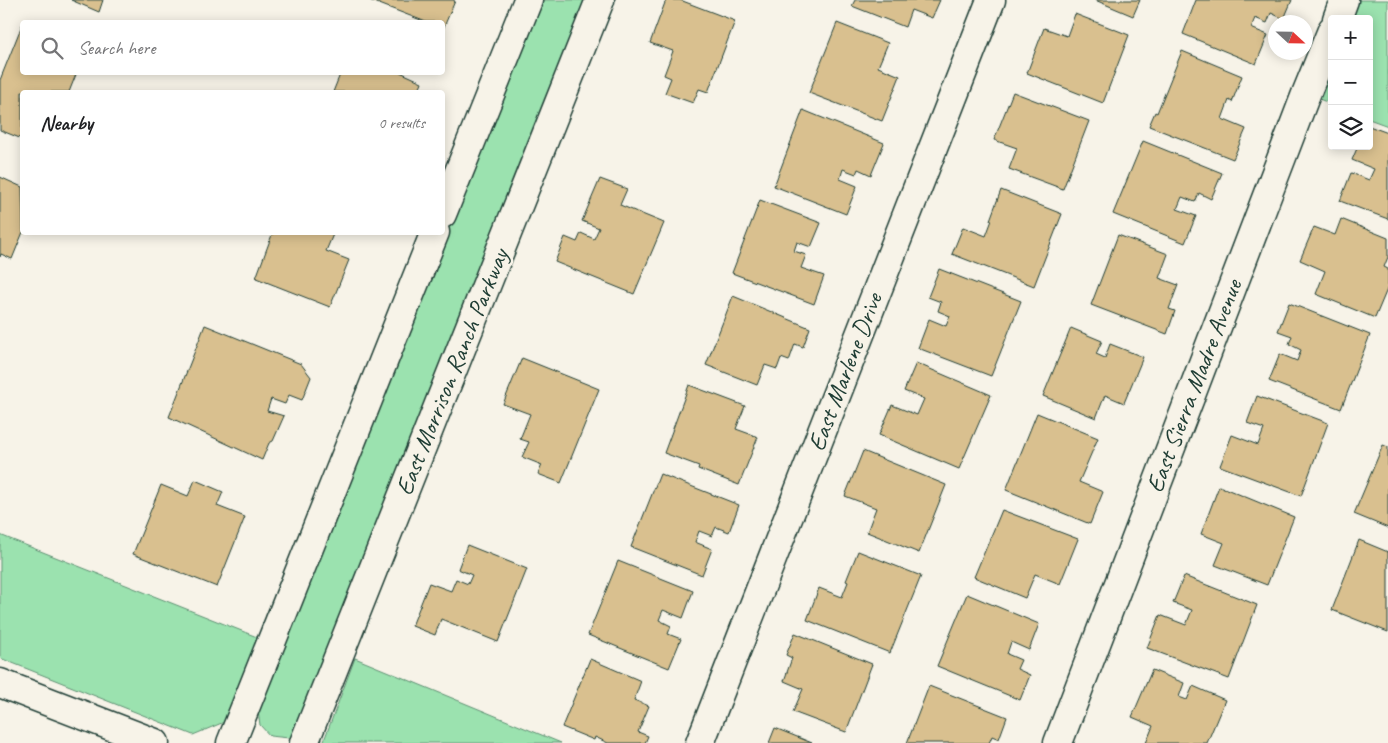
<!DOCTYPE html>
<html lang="en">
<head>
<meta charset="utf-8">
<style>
  :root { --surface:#fff; --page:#f2f2f2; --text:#202124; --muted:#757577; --line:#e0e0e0 }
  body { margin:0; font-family:Caveat,sans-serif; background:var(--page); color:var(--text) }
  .controls { position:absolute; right:15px; top:15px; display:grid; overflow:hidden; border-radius:5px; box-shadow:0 2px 12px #0003 }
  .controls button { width:45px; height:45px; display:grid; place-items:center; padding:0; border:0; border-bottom:1px solid var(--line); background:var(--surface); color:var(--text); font:25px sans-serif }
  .compass { position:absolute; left:1268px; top:15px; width:45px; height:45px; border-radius:50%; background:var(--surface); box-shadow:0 2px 12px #0003; rotate:112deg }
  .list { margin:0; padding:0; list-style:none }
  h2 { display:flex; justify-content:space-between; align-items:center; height:65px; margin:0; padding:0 20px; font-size:21px }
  h2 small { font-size:16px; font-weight:400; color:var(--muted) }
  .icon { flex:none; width:28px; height:28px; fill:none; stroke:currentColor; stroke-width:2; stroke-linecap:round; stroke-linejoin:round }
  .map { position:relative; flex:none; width:1388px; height:743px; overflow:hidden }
  .search { position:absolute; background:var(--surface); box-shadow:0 2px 12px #0003; left:20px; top:20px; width:425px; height:55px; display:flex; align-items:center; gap:12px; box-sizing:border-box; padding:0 18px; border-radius:5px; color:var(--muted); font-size:19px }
  .panel { position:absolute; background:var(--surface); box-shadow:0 2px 12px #0003; left:20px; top:90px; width:425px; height:145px; border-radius:5px }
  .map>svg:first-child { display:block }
</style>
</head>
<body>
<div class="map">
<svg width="1388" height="743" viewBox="0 0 1388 743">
  <rect width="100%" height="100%" fill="#f7f3e8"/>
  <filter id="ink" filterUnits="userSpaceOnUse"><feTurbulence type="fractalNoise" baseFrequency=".02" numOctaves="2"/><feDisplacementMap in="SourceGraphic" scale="10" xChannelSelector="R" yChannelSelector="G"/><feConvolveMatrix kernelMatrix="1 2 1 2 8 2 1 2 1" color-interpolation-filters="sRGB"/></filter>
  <g filter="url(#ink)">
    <path fill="#9be2af" stroke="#5d9072" d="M538,0H592L302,727L289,738L270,736L260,725L258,711Z
      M1344,0H1388V126L1369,119V19H1337Z
      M1332,30V104L1306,94Z
      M0,535L262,639L229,720L193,735L0,658Z
      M355,658L561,743H323Z"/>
    <path fill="#d9c08f" stroke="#1f3d34" d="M71,0H103L99,12Z
      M369,0H453L455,1L443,29L442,22H426Z
      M666,0H680L735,21L708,92L699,89L693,103L665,93L671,78L664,75L673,51L650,43Z
      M855,0H940L932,18L911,10L905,27L852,6Z
      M1095,0H1140L1133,16Z
      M1196,0H1292L1284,19L1271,13L1267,23L1255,18L1251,28L1268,35L1256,64L1183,34Z
      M1075,14L1129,35L1103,103L1027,73L1044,28L1067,36Z
      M837,23L888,43L878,67L900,76L882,121L809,93Z
      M22,25V72H77L69,92H22V139L0,130V80Z
      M1182,51L1242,76L1232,102L1229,100L1222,119L1246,129L1233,159L1149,126L1155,112L1157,113Z
      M341,72H400L422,82L418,92H333Z
      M1013,92L1089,121L1063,189L1009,169L1017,148L994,140Z
      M803,110L884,143L871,175L858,169L856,174L843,169L840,179L857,186L846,214L774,186Z
      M1369,126L1388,133V219L1340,201L1351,173L1369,180L1374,169L1352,160L1358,146H1369Z
      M1143,141L1222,173L1211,199L1199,193L1195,202L1182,197L1177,209L1196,216L1185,243L1113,214Z
      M0,177L22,187L23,232L12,259L1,254L0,257Z
      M600,179L627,189L620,205L664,223L634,294L555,262L565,237L577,242L581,233L594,239L599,228L582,221Z
      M1001,190L1062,214L1034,286L952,254L963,227L986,236L992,220H990Z
      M760,200L821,223L811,247L797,242L794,251L806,255L801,268L824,276L814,304L732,273Z
      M1341,219L1388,238V257L1384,267L1388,269V287L1375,318L1316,294L1325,271L1300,260L1314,227L1335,235Z
      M273,232H334L326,251L349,260L330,307L256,278Z
      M1118,235L1168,254L1159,278L1178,285L1169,309L1175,311L1167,334L1091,305Z
      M939,269L1021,301L991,376L918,348L929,319L946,326L950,316L938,311L941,302L928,297Z
      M733,296L810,328L803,347L795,344L789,361L781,358L777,369L765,365L757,385L706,365Z
      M1289,303L1370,335L1341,409L1269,381L1280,354L1297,361L1301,350L1289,344L1292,336L1278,331Z
      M205,325L301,364L311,377L302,400L289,395L285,404L271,399L267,411L284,416L273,441L269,443L262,460L169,417Z
      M1071,328L1102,341L1096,354L1105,358L1110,344L1143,357L1124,403L1105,395L1096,418L1043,396Z
      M522,358L599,389L561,483L538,474L542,465L522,457L529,442L520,439L530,414L503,404Z
      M916,363L991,395L959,469L879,435L892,405L917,415L924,399L904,391Z
      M689,385L745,406L736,429L758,437L739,485L698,469L699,466L664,453Z
      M1257,396L1328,423L1301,496L1220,466L1232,435L1258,445L1264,429L1247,423Z
      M1037,413L1098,438L1079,482L1103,492L1090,524L1006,490Z
      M1383,445L1388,447V528L1354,514Z
      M863,451L946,485L919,553L867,532L876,508L845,496Z
      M660,474L739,505L729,532L716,527L712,536L699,531L695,542L712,549L702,575L631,547Z
      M195,480L223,492L217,506L245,517L217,587L133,554L161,485L188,496Z
      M1219,486L1294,517L1267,585L1215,565L1224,543L1201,534Z
      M1002,510L1078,539L1060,584L1035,574L1025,598L974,577Z
      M1359,540L1388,552V632L1332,610Z
      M467,545L527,569L498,642L441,619L435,635L412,626L429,583L451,591L456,579L468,584L472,575L458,569Z
      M858,551L921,576L890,653L807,620L819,588L842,597L848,582L846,581Z
      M618,561L693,591L683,618L663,610L659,620L671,626L668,634L681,639L669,668L588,635Z
      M1184,576L1257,605L1229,679L1147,648L1160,615L1186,625L1192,610L1173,603Z
      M967,594L1039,624L1029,650L1011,642L1007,654L1021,660L1017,669L1030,675L1020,700L937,666Z
      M795,633L872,664L846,732L793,712L803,689L784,681L792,658L786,655Z
      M590,659L641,681L634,700L649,706L638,732L648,736L645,743H608L595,737L594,740L562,727Z
      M1152,670L1184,683L1179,697L1187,700L1193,686L1225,700L1207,743H1146L1153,726L1132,717Z
      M929,686L1007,717L999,739L992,736L989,743H907Z
      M775,728L812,743H769Z"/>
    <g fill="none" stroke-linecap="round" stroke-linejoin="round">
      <defs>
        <path id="street" d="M1337,19L1344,0
          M700,743L991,0
          M1058,743L1306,94L1332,30"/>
        <path id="secondary" d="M442,214L528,0
          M0,683L155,743
          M231,743L435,232
          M304,743L600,0"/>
      </defs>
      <use href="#street" stroke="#1f3d34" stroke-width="31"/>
      <use href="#secondary" stroke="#1f3d34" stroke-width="31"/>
      <use href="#street" stroke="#f7f3e8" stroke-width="28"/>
      <use href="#secondary" stroke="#f7f3e8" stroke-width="28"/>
    </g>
  </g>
  <g text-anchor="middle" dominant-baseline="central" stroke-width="5" stroke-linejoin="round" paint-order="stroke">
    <g font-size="25" fill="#1f3d34" stroke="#f7f3e8">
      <text transform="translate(452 372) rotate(-68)">East Morrison Ranch Parkway</text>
      <text transform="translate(845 372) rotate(-69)">East Marlene Drive</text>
      <text transform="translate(1194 386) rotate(-69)">East Sierra Madre Avenue</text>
    </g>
  </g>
</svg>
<div class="controls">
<button>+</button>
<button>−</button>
<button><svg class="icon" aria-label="layers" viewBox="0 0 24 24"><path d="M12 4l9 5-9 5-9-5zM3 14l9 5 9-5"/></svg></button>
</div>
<svg class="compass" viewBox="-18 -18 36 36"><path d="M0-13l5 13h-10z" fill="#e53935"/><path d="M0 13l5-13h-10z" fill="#757577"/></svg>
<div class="search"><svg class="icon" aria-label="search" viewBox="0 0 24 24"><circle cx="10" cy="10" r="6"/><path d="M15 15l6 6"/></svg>Search here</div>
<section class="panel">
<h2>Nearby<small>0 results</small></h2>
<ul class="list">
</ul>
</section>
</div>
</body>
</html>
